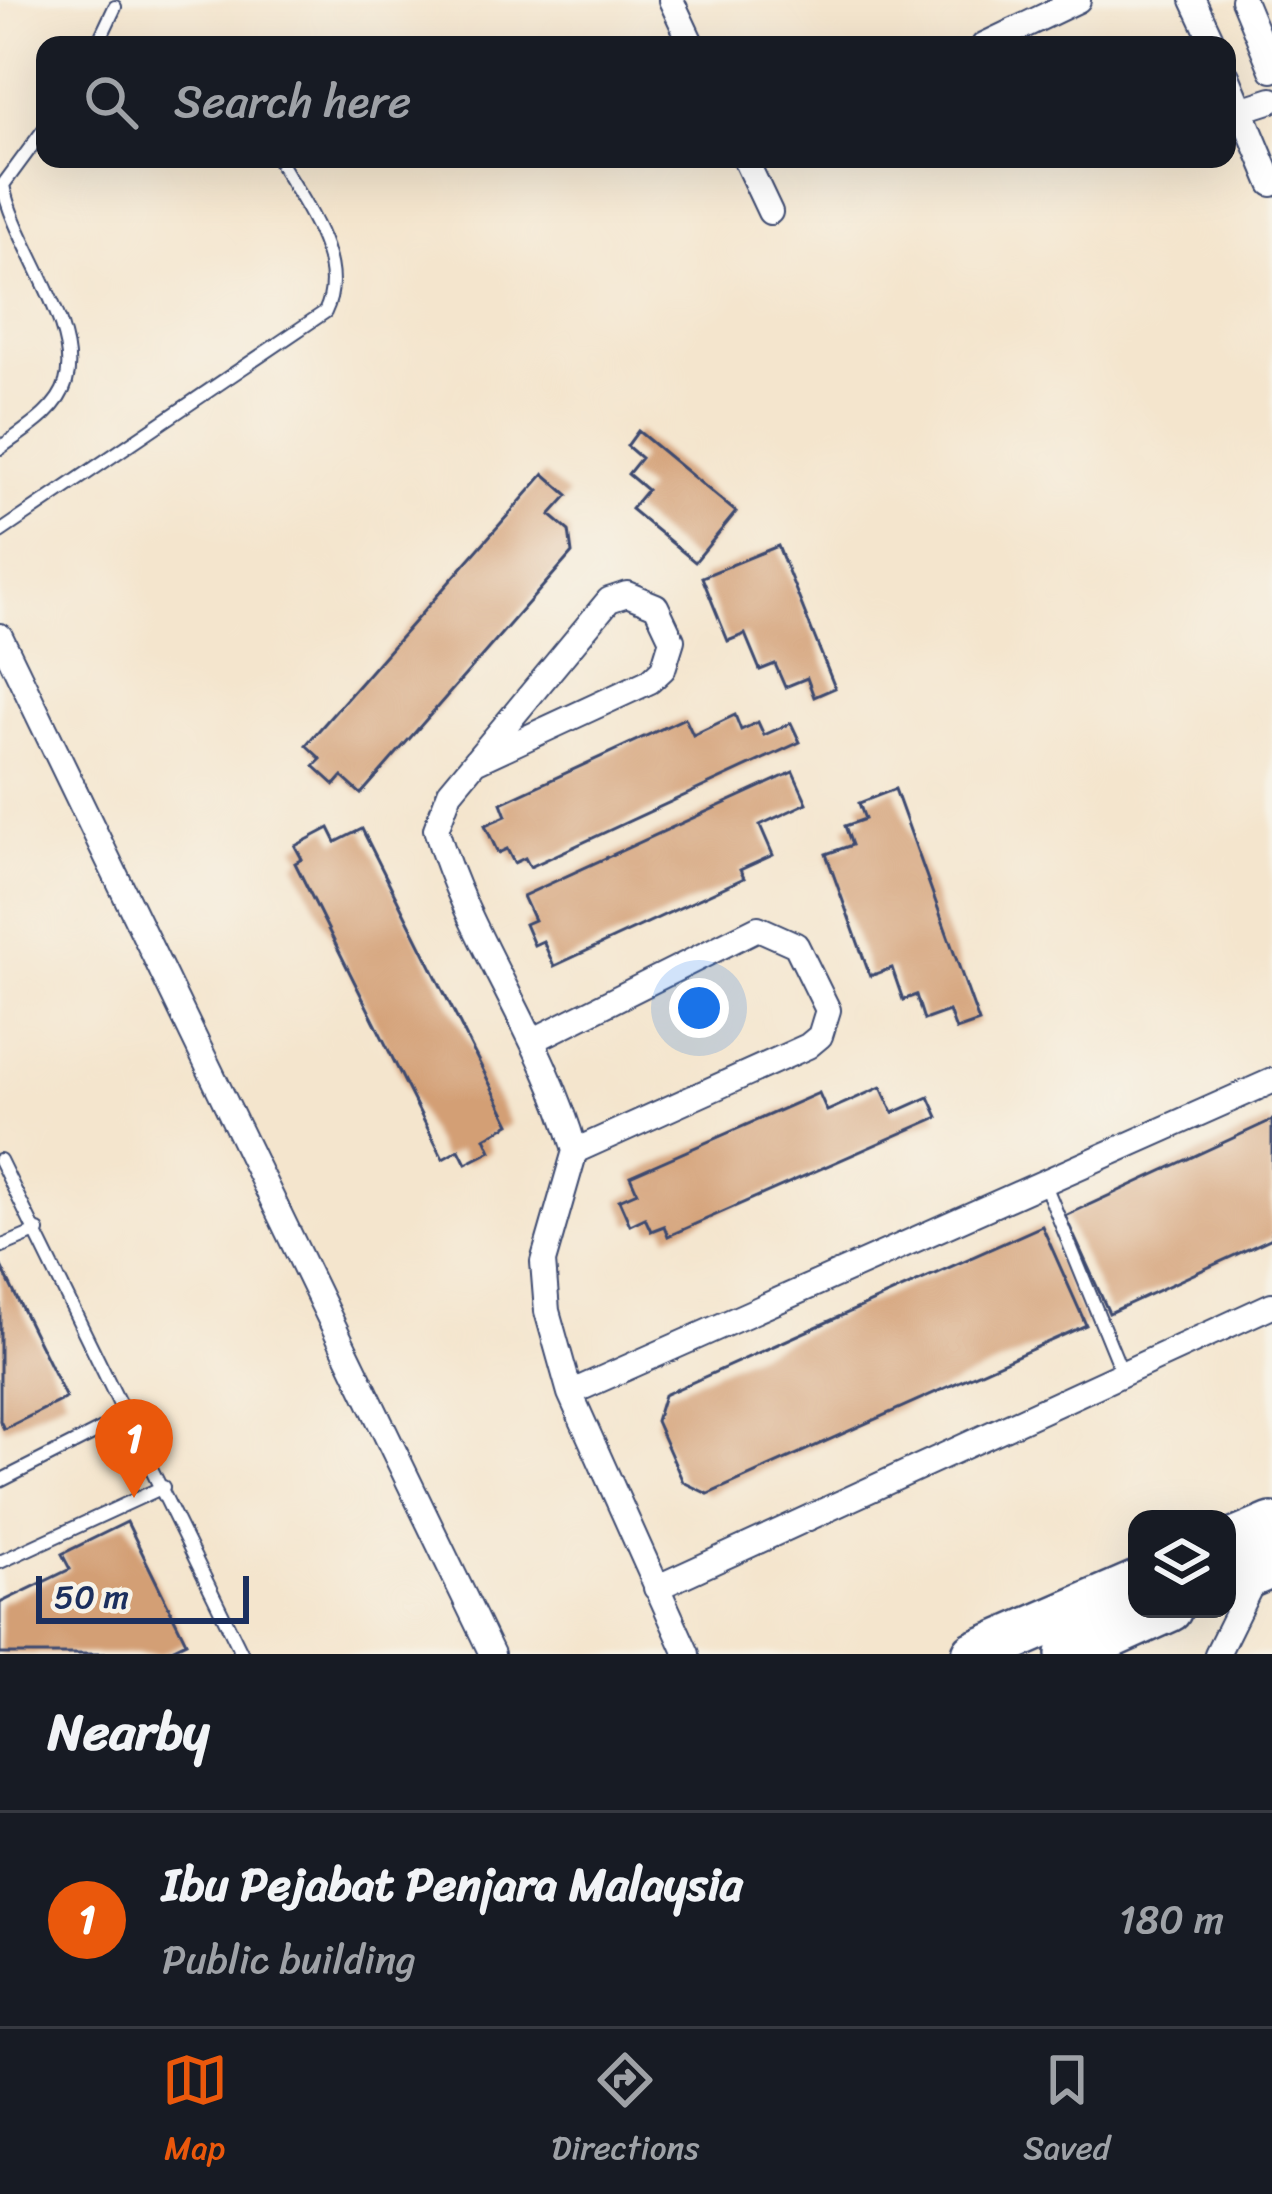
<!DOCTYPE html>
<html lang="en">
<head>
<meta charset="utf-8">
<style>
  :root { --surface:#171b24; --page:#242831; --text:#f1f3f6; --muted:#9ea1a6; --line:#363941; --accent:#ea580c }
  body { margin:0; font-family:Sriracha,sans-serif; background:var(--page); color:var(--text) }
  .controls { position:absolute; right:36px; bottom:36px; display:grid; overflow:hidden; border-radius:24px; box-shadow:0 12px 48px #0002 }
  .controls button { width:108px; height:108px; display:grid; place-items:center; padding:0; border:0; border-bottom:3px solid var(--line); background:var(--surface); color:var(--text); font:60px sans-serif }
  .scale { position:absolute; left:36px; bottom:30px; width:213px; box-sizing:border-box; padding-left:12px; border:6px solid #1b2f5e; border-top:0; font-size:33px; line-height:42px; white-space:nowrap; color:#1b2f5e; -webkit-text-stroke:9px #f7f3e8; paint-order:stroke }
  .you { position:absolute; left:699px; top:1008px; width:42px; height:42px; margin:-30px; border:9px solid #fff; border-radius:50%; background:#1a73e8; box-shadow:0 0 0 18px #1a73e833 }
  .badge { display:grid; place-items:center; width:78px; height:78px; border-radius:50%; background:var(--accent); color:#fff; font-size:39px; font-weight:700 }
  .pin { position:absolute; translate:-50% -99px; filter:drop-shadow(0 3px 6px #0008) }
  .pin::after { content:''; position:absolute; top:63px; width:42px; height:36px; background:inherit; clip-path:polygon(0 0,100% 0,50% 100%) }
  .list { margin:0; padding:0; list-style:none }
  h2 { display:flex; justify-content:space-between; align-items:center; height:156px; margin:0; padding:0 48px; font-size:51px }
  h2 small { font-size:39px; font-weight:400; color:var(--muted) }
  .list li { display:grid; grid-template-columns:78px 1fr auto; gap:36px; align-items:center; box-sizing:border-box; height:216px; padding:0 48px; border-top:3px solid var(--line) }
  .list b { display:block; font-size:45px; white-space:nowrap }
  .list p { margin:0; font-size:39px; white-space:nowrap; color:var(--muted) }
  .list em { font-size:39px; font-style:normal; color:var(--muted) }
  .icon { flex:none; width:66px; height:66px; fill:none; stroke:currentColor; stroke-width:2; stroke-linecap:round; stroke-linejoin:round }
  .map { position:relative; flex:none; width:1272px; height:1654px; overflow:hidden }
  .search { position:absolute; background:var(--surface); box-shadow:0 12px 48px #0002; left:36px; right:36px; top:36px; height:132px; display:flex; align-items:center; gap:30px; box-sizing:border-box; padding:0 42px; border-radius:24px; color:var(--muted); font-size:45px }
  .sheet { height:372px; background:var(--surface) }
  nav { display:flex; justify-content:space-around; align-items:center; box-sizing:border-box; height:168px; border-top:3px solid var(--line); background:var(--surface); font-size:33px; color:var(--muted) }
  nav a { display:grid; justify-items:center; gap:6px }
  nav .on { color:var(--accent) }
  .map>svg:first-child { display:block }
</style>
</head>
<body>
<div class="map">
<svg width="1272" height="1654" viewBox="0 0 1272 1654">
  <rect width="100%" height="100%" fill="#f7f3e8"/>
  <filter id="ink" filterUnits="userSpaceOnUse"><feTurbulence type="fractalNoise" baseFrequency=".00833" numOctaves="2"/><feDisplacementMap in="SourceGraphic" scale="24" xChannelSelector="R" yChannelSelector="G"/><feConvolveMatrix kernelMatrix="1 2 1 2 8 2 1 2 1" color-interpolation-filters="sRGB"/></filter>
  <filter id="wash" filterUnits="userSpaceOnUse"><feTurbulence type="fractalNoise" baseFrequency=".004" numOctaves="4" result="noise"/><feDisplacementMap in="SourceGraphic" scale="48" xChannelSelector="R" yChannelSelector="G"/><feGaussianBlur stdDeviation="2.7" result="paint"/><feColorMatrix in="noise" values="0 0 0 0 0 0 0 0 0 0 0 0 0 0 0 0 0 1.4 0 .05"/><feComposite in="paint" operator="in"/></filter>
  <g filter="url(#wash)">
    <rect width="100%" height="100%" fill="#f4e5cd"/>
    <g id="blocks">
      <path fill="#d39f75" d="M638,431L736,512L695,562L631,509L647,490L628,474L641,458L627,446Z
        M544,474L568,495L550,515L569,531L572,553L361,794L342,777L335,785L314,766L321,759L306,745Z
        M778,546L835,688L814,697L807,678L785,687L775,664L760,670L745,634L728,641L702,577Z
        M735,715L741,730L758,722L764,735L791,723L800,742L530,867L525,858L514,863L507,849L498,853L485,825L506,816L501,803L685,718L693,735Z
        M793,772L807,803L760,825L773,855L740,870L744,878L554,966L543,941L534,945L525,924L534,920L523,896Z
        M895,789L979,1022L956,1030L949,1011L924,1020L916,995L903,1000L892,968L870,976L826,854L852,845L845,826L865,819L859,803Z
        M329,828L336,842L362,829L510,1124L485,1138L491,1151L466,1164L459,1150L443,1159L295,863L302,859L295,846Z
        M881,1087L893,1113L929,1097L938,1117L668,1236L664,1226L651,1231L645,1218L630,1225L619,1200L637,1192L630,1176L819,1093L827,1111Z
        M1272,1120V1238L1109,1313L1065,1216Z
        M1042,1226L1086,1325L708,1494L683,1482L656,1421L664,1395Z
        M0,1264L66,1398L4,1429L0,1421Z
        M127,1522L186,1642L161,1654H0V1603L70,1569L62,1554Z"/>
    </g>
  </g>
  <g filter="url(#ink)">
    <use href="#blocks" fill-opacity="0" stroke="#3c4a6f" stroke-width="3"/>
    <g fill="none" stroke-linecap="round" stroke-linejoin="round">
      <defs>
        <path id="lane" d="M97,45L115,7
          M0,448C23,431 58,411 66,382C82,327 13,242 3,185L45,128
          M0,532L325,312C350,262 302,203 278,159
          M0,1160L242,1654
          M1044,1182L1122,1373
          M0,1247L38,1231
          M0,1481L128,1416
          M0,1562L163,1487"/>
        <path id="street" d="M671,0L692,45
          M1193,0L1214,45
          M1243,0L1272,70
          M984,45L1078,0
          M1227,76L1272,184
          M1241,110L1272,100
          M745,159L770,212
          M0,636L492,1654
          M477,761L650,681L663,669L672,640L656,606L627,594L609,600L450,792L436,829C470,942 543,1037 575,1151
          M536,1039L758,928L796,945L828,1010L820,1036L808,1046L575,1151
          M575,1151L543,1262L547,1311L570,1393L687,1654
          M570,1393L1272,1081
          M656,1588L1272,1305
          M1217,1654L1255,1577"/>
        <path id="highway" d="M1227,1545L1272,1526
          M1227,1584L1272,1565
          M975,1654L1137,1584
          M1069,1654L1169,1609"/>
      </defs>
      <use href="#lane" stroke="#3c4a6f" stroke-width="16"/>
      <use href="#street" stroke="#3c4a6f" stroke-width="28"/>
      <use href="#highway" stroke="#3c4a6f" stroke-width="50"/>
      <use href="#lane" stroke="#fff" stroke-width="12"/>
      <use href="#street" stroke="#fff" stroke-width="24"/>
      <use href="#highway" stroke="#fff" stroke-width="45"/>
    </g>
  </g>
</svg>
<div class="controls">
<button><svg class="icon" aria-label="layers" viewBox="0 0 24 24"><path d="M12 4l9 5-9 5-9-5zM3 14l9 5 9-5"/></svg></button>
</div>
<div class="scale">50 m</div>
<div class="you"></div>
<div class="pin badge" style="left:134px;top:1498px">1</div>
<div class="search"><svg class="icon" aria-label="search" viewBox="0 0 24 24"><circle cx="10" cy="10" r="6"/><path d="M15 15l6 6"/></svg>Search here</div>
</div>
<section class="sheet">
<h2>Nearby<small></small></h2>
<ul class="list">
<li><span class="badge">1</span><div><b>Ibu Pejabat Penjara Malaysia</b><p>Public building</p></div><em>180 m</em></li>
</ul>
</section>
<nav>
<a class="on"><svg class="icon" aria-label="map" viewBox="0 0 24 24"><path d="M3 6l6-2 6 2 6-2v14l-6 2-6-2-6 2zM9 4v14M15 6v14"/></svg>Map</a>
<a><svg class="icon" aria-label="directions" viewBox="0 0 24 24"><path d="M12 3l9 9-9 9-9-9zM9 14v-3h6M13 9l2 2-2 2"/></svg>Directions</a>
<a><svg class="icon" aria-label="saved" viewBox="0 0 24 24"><path d="M7 4h10v16l-5-4-5 4z"/></svg>Saved</a>
</nav>
</body>
</html>
